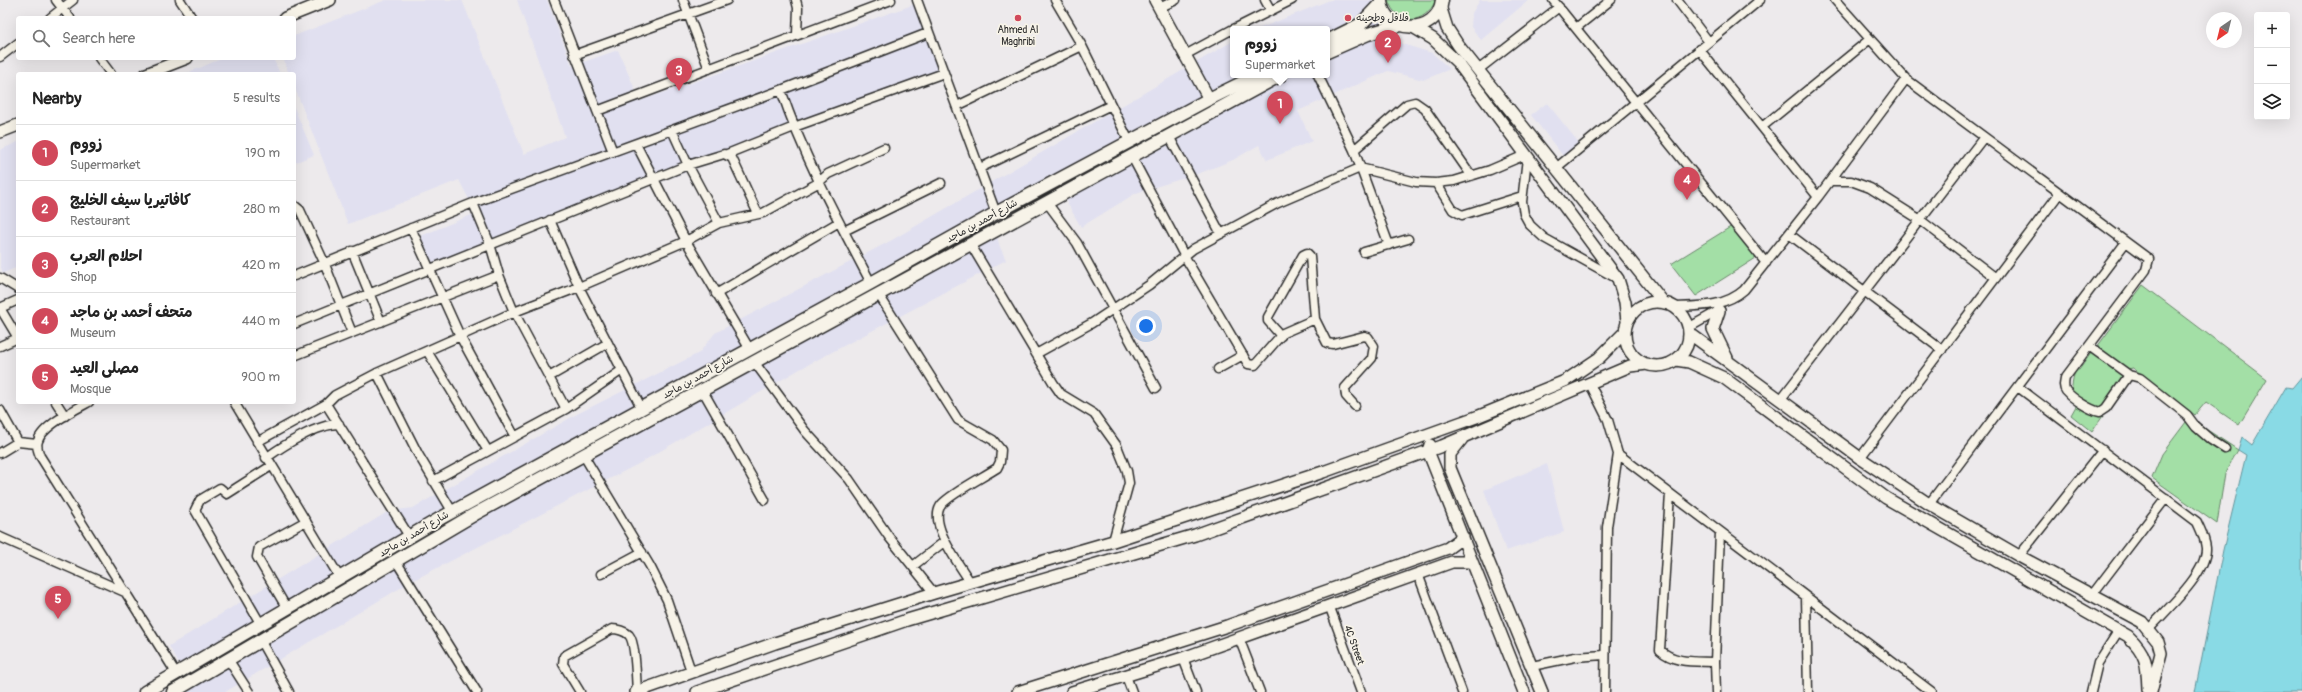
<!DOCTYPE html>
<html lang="en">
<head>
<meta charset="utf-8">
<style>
  :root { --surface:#fff; --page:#f6f6f6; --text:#222; --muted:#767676; --line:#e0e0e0; --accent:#d1495b }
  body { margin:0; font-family:Pangolin,"Playpen Sans Arabic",sans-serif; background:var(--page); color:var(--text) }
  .controls { position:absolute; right:12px; top:12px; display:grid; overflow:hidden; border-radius:4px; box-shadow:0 4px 16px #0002 }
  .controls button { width:36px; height:36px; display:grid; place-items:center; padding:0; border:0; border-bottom:1px solid var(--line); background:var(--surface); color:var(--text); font:20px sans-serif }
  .compass { position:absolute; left:2206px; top:12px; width:36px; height:36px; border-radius:50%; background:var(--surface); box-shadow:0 4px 16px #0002; rotate:215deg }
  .you { position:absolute; left:1146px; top:326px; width:14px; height:14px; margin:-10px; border:3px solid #fff; border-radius:50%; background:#1a73e8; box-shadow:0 0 0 6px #1a73e833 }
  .badge { display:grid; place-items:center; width:26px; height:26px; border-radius:50%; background:var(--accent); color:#fff; font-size:13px; font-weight:700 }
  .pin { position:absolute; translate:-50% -33px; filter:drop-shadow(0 1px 2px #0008) }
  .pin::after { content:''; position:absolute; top:21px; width:14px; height:12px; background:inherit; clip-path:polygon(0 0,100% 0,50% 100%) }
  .popup { position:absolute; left:1230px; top:26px; width:100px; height:52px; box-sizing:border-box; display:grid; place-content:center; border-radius:4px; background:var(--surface); filter:drop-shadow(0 1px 3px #0005); font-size:13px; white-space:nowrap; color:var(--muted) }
  .popup b { font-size:15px; color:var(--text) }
  .popup::after { content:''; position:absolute; left:50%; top:100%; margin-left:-8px; border:8px solid transparent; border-top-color:var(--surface) }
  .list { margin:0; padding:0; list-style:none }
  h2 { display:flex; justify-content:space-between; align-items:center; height:52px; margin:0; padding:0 16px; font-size:17px }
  h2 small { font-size:13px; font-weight:400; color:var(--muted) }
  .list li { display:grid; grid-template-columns:26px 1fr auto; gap:12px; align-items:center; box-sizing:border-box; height:56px; padding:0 16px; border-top:1px solid var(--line) }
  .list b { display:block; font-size:15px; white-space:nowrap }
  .list p { margin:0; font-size:13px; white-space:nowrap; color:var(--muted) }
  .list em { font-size:13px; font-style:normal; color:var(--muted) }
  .icon { flex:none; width:22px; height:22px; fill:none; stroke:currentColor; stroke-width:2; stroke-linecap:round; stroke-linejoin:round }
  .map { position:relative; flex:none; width:2302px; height:692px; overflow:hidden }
  .search { position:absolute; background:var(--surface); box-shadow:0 4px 16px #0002; left:16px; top:16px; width:280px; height:44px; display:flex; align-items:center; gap:10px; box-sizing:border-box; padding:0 14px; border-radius:4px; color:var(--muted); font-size:15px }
  .panel { position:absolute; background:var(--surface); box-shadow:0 4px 16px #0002; left:16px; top:72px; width:280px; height:332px; border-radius:4px }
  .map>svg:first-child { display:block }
</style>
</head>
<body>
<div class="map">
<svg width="2302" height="692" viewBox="0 0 2302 692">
  <rect width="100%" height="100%" fill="#edeaec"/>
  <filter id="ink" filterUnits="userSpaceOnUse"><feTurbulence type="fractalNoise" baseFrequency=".025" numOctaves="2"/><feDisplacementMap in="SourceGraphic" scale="8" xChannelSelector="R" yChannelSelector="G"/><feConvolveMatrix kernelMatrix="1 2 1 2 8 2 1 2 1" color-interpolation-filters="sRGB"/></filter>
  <g filter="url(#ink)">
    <path fill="#e1e0f0" d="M386,0H462L524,154L565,137L517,0H547L572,66L618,50L640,101L918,3L943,77L434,266L421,236L476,213L459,180L348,224L294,86V74H289L283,58H294V36Z
      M1330,0H1379L1399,43L1432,53L1450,69L1423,80L1388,71L1298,111L1312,141L1267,160L1259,145L1233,160L1200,173L1136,193L1081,227L1055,182L992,220L1000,247L1006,260L800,369L640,463L412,581L225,692H187L193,689L169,646L389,511L413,508L577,414L699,353L715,333L892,240L1233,41V75H1327V29H1258Z
      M1480,0H1529L1481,40L1471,27L1472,13Z
      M223,58H273L280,74H185Z
      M1547,103L1579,143L1563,156L1531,115Z
      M294,107L314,155L294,163Z
      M18,142V267L3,273L0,265V150Z
      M1547,464L1564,532L1506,551L1484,490Z"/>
    <path fill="#a3dfa6" stroke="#678568" d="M1388,0H1436C1425,25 1397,27 1388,0Z
      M1732,226L1756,258L1696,296L1671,264Z
      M2143,285L2267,379L2239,425L2206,402L2195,415L2133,368L2127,369L2097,347Z
      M2091,353L2124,377L2111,404L2092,432L2071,415L2080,399L2071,391L2075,369L2079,370Z
      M2189,418L2238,450L2225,473L2217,524L2152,478L2162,454Z"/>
    <path fill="#89dae5" stroke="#63949b" d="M2302,376V692H2195L2223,550L2246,455L2238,450L2242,437L2252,445L2286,387L2292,388Z"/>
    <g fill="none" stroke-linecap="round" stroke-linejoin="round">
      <defs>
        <path id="minor" d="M56,0L70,18
          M180,0L192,18
          M554,0L613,152
          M683,0L709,69
          M796,0L798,8L797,34
          M917,0L996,213
          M1055,0L1082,46L1130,143
          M1265,0L1270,9
          M1553,0L1766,263
          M1677,0L1709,42
          M1835,0L1906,79L2149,259L2146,270L2065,378C2064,383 2063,387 2066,391C2073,399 2090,410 2100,412L2106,408L2129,375
          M1159,8L1176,0
          M50,18L73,0
          M1576,28L1611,0
          M1234,29L1292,0
          M1699,49L1818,197
          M574,55L727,0
          M1185,55L1233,29
          M0,57L18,43
          M99,58L111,74
          M1478,70L1559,7
          M1318,75L1354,150L1389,245
          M781,90C804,158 838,220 871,283
          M957,106L1082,46
          M597,111L891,0
          M1762,127L1870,39
          M672,130L688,165L719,223
          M1169,136L1221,234
          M636,144L686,241L749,348
          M1354,150L1407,104L1415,102L1425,109L1471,175
          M727,154L794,127L944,73
          M1132,157L1185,257L1248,364L1255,365L1283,333L1315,319
          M1527,158L1522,202L1524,214L1530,225L1544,238L1616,278
          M980,168L1111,105
          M1556,168L1760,0
          M1830,181H1851L1870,188L1919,219L1996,278
          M1436,183L1453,210L1462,215L1522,196
          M473,203L490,244L499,275L514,312L566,409
          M1048,204L1077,243L1156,388
          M294,205L300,210L324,262L352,333
          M550,220L579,287L642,409
          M411,228L460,336L515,437
          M844,231L941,183
          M1789,234L1942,350
          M971,245L1054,384L1061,394L1094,414L1117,446L1127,471L1129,483L1113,541
          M352,251L381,322
          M1364,252L1408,239
          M294,276L473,203L781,90L928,33
          M0,278L18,289
          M716,294L839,222
          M879,295L958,420L993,440L1001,450L1000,462L997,468C983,477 952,493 942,504C926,522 960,565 970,582
          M1674,307C1699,306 1725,307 1744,290L1818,197L1906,79
          M0,308L18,338
          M0,308L18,300
          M294,324L688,165L724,154L732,158L758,214
          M1688,328L1720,310
          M1281,336L1268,321V317L1303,255L1307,253L1310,256L1315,319L1327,343L1333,344L1364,336L1368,337L1374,346L1372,358L1345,388L1346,396L1355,406
          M0,346L18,338
          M2089,346L2129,375L2140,378L2187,415L2196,427L2211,440L2225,449
          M427,351L488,451
          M1036,354L1092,323L1149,285L1193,249L1278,203L1360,168L1416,182L1436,183L1454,181L1490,170L1525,155
          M294,356L499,275
          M755,363L805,431L849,479L889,537L934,593
          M1218,369L1243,355
          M377,373L418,454L452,511
          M549,377L608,343
          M1590,384L1608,420L1618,454L1607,527L1605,692
          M2018,387L2197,522C2201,531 2205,538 2206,548C2207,574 2166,610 2149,629
          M703,391L765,500
          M1781,399L1984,137
          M56,402L65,416
          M89,402C76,409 42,426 38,441C36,446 38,451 40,456L176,673
          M234,402L340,578
          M326,404L409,536
          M0,410L18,442
          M257,442L326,404L335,395L377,373L514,312L579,287L686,241L719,223L763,213L818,183L828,174L884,148
          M0,453L18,442L37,444
          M1618,454L1932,692
          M584,456L650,566L667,600L691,671
          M266,458C284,445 317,424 339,424
          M1860,458L2059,194
          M433,481L566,409L622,370
          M1670,494L1660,650C1675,664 1696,661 1715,662
          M1929,504L2126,242
          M0,537L127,593
          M2019,556L2103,450
          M396,561L477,692
          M913,566L945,541
          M601,574L642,552
          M1418,574L1462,692
          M2092,595L2166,498
          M1806,597L1808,692
          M1329,605L1361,692
          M286,607L257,557L259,547L306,521
          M260,623L195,510L200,500L220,488L227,494L271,466
          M1239,638L1260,692
          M260,640L289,692
          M1183,658L1196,692
          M228,659L249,692
          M1532,666L1575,657L1604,655
          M1126,676L1132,692
          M580,692L563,664L564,656L612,629C617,629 625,631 629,635C636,643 636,680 637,692
          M1716,692L1715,662L1720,532
          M2091,692L2098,663L2119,630"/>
        <path id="tertiary" d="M1155,0L1209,99
          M1441,9L1447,28L1458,45L1664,303
          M285,18L330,0
          M1413,27L1433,39L1458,63L1618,279L1625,302L1627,321
          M146,74L187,58
          M0,132L18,125
          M1625 334a32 32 0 1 1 64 0a32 32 0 1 1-64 0Z
          M1719,311L1713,329L1727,358
          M1689,333L1860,458L1929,504L2019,556L2142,622L2158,642L2161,653L2151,692
          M1676,360L1689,362L1724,378L1886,498L2128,636C2147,654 2147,664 2148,689
          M1462,439L1450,454V468L1542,692
          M1430,445L1428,451L1524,692
          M636,692L775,643L934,593L1113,541L1323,472L1479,416L1565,381L1599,358L1625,332
          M697,692L907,620L1195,535L1442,446L1630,366L1647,364
          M1018,692L1227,626L1448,548L1463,537
          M1072,692L1183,658L1452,562H1472"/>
        <path id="secondary" d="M1381,0C1382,34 1438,37 1442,0
          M1327,41L1361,24L1381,3
          M1327,52L1368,34L1400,25
          M145,692L441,518L871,283L996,213L1209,99L1258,75
          M173,692L475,514L1281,75"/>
      </defs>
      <use href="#minor" stroke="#2b2b2b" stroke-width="11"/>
      <use href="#tertiary" stroke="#2b2b2b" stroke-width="14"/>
      <use href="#secondary" stroke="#2b2b2b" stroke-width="15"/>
      <use href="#minor" stroke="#f7f3e8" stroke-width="8"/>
      <use href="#tertiary" stroke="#f7f3e8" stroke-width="11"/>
      <use href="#secondary" stroke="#f7f3e8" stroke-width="12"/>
    </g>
  </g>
  <g fill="#d1495b" stroke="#f7f3e8" stroke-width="1.5">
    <circle cx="1018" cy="18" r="4"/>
    <circle cx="1348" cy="18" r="4"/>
  </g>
  <g text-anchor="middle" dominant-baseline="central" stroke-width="3.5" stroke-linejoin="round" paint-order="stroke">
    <g font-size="10" fill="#2b2b2b" stroke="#f7f3e8" text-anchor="start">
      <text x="1356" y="18">فلافل وطحينه</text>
      <text x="1018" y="30" text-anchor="middle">Ahmed Al<tspan x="1018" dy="12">Maghribi</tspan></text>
    </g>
    <g font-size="10" fill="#2b2b2b" stroke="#f7f3e8">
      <text transform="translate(982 221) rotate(-29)">شارع أحمد بن ماجد</text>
      <text transform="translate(698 377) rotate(-29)">شارع أحمد بن ماجد</text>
      <text transform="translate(414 534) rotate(-31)">شارع أحمد بن ماجد</text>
      <text transform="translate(1354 645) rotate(70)">4C Street</text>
    </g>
  </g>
</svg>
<div class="controls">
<button>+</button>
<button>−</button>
<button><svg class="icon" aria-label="layers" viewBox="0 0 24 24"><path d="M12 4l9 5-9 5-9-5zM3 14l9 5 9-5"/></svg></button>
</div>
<svg class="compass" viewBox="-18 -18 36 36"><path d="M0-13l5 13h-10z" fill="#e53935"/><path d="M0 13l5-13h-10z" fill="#767676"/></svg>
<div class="you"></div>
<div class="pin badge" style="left:1280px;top:124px">1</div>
<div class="popup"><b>زووم</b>Supermarket</div>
<div class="pin badge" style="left:1388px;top:63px">2</div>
<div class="pin badge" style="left:679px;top:91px">3</div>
<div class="pin badge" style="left:1687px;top:200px">4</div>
<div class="pin badge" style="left:58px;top:619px">5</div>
<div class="search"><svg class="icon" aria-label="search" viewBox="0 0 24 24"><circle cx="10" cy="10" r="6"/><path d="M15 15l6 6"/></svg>Search here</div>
<section class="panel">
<h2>Nearby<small>5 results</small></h2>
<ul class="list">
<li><span class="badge">1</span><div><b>زووم</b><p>Supermarket</p></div><em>190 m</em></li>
<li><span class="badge">2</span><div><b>كافاتيريا سيف الخليج</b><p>Restaurant</p></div><em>280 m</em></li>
<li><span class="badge">3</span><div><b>احلام العرب</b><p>Shop</p></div><em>420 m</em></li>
<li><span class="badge">4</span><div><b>متحف أحمد بن ماجد</b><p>Museum</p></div><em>440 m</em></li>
<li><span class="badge">5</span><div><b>مصلى العيد</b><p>Mosque</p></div><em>900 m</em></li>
</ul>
</section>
</div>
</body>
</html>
